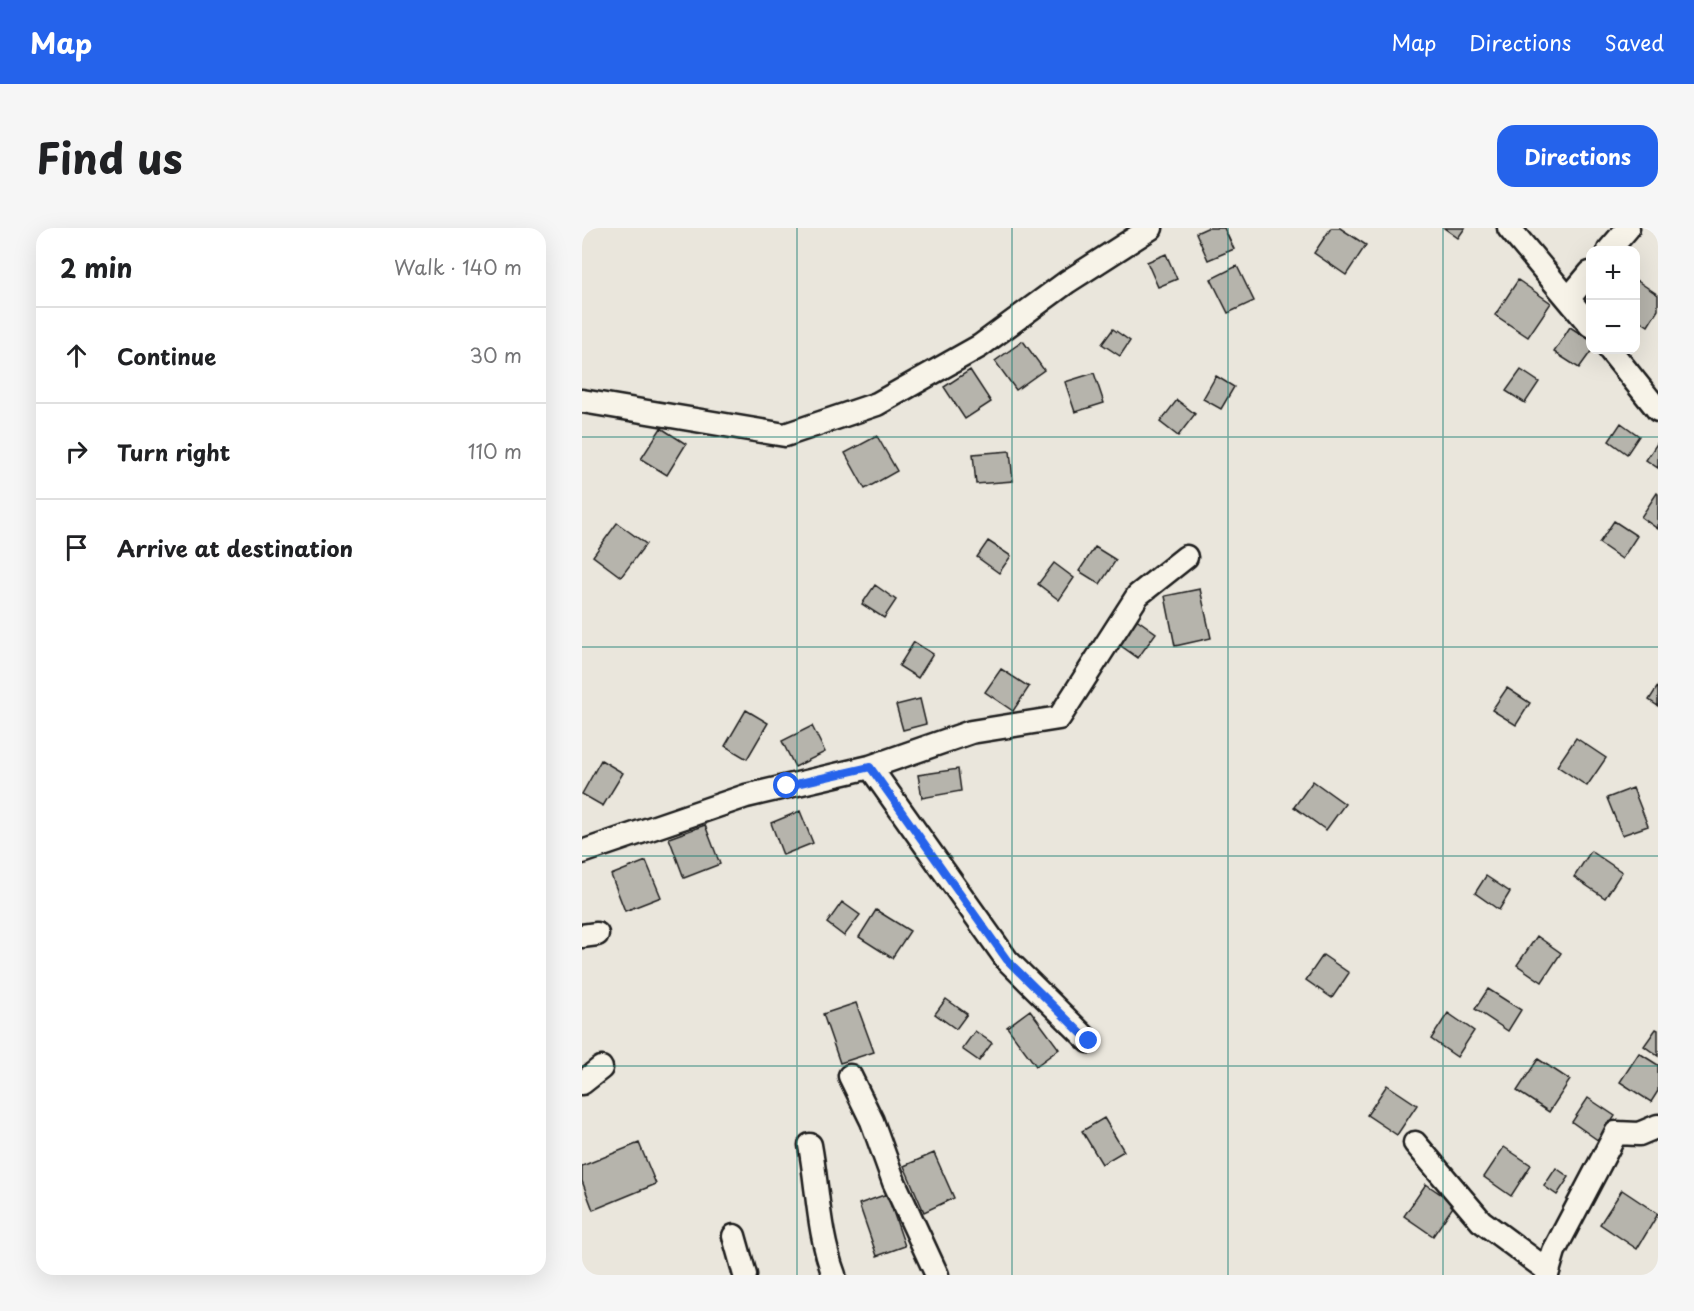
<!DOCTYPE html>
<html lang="en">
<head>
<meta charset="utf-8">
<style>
  :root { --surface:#fff; --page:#f6f6f6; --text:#202124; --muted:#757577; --line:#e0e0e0; --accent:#2563eb }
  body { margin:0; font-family:"Playpen Sans",sans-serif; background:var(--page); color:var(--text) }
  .controls { position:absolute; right:18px; top:18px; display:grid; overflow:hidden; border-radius:12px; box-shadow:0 6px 24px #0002 }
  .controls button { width:54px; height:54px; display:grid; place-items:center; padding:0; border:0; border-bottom:2px solid var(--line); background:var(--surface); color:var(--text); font:30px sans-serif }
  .stop { position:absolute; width:18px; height:18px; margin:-14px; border:4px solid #2563eb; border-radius:50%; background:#fff }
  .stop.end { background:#2563eb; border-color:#fff; box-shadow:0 2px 6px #0008 }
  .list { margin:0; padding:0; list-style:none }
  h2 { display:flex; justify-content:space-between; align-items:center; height:78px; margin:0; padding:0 24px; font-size:26px }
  h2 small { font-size:20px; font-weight:400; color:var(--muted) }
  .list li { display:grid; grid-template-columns:39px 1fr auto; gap:18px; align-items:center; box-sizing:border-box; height:96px; padding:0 24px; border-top:2px solid var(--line) }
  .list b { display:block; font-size:22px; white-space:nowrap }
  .list em { font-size:20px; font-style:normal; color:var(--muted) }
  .icon { flex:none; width:33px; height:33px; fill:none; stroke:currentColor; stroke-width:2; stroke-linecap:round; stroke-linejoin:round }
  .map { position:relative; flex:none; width:1076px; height:1047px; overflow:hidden; border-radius:18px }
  header { display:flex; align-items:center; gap:36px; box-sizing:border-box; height:84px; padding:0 30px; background:var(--accent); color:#fff }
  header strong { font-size:28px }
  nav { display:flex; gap:33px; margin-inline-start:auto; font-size:21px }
  .intro { display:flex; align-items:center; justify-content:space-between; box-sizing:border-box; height:144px; padding:0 36px }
  h1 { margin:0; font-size:42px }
  .button { padding:15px 27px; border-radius:18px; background:var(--accent); color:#fff; font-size:21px; font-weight:700 }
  main { display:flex; gap:36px; padding:0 36px }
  aside { flex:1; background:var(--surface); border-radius:18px; box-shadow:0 6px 24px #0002 }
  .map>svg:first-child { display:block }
</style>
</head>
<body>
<header>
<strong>Map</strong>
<nav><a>Map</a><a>Directions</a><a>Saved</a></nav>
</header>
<div class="intro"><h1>Find us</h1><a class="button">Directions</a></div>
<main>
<aside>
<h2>2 min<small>Walk · 140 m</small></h2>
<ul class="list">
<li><svg class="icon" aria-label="ahead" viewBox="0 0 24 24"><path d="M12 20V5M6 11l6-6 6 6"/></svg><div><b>Continue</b></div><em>30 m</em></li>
<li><svg class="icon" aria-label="right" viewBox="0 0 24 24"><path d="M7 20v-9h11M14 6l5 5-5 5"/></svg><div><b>Turn right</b></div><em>110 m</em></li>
<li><svg class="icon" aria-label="arrive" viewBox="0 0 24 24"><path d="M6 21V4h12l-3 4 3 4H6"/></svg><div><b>Arrive at destination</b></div></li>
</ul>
</aside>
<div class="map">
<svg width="1076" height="1047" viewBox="0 0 1076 1047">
  <rect width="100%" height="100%" fill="#eae6dc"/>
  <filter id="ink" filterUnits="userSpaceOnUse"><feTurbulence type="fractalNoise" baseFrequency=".0167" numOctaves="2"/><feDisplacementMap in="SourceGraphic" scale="12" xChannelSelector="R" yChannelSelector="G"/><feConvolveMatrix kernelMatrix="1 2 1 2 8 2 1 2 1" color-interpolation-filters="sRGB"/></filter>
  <g filter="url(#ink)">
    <path fill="#b6b4ac" stroke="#1c1c1c" stroke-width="1.5" d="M625,0H642L652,21L626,32L614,5Z
      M749,0H758L784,17L764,47L732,25Z
      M862,0H883L876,10Z
      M584,26L595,51L576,59L565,34Z
      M655,38L672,73L646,85L629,51Z
      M936,52L969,75L946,109L913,87Z
      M1054,52L1076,67V82L1066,98L1054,90Z
      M988,99L1008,112L1010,122L997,140L972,124Z
      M531,101L548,113L538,128L520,116Z
      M441,113L462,142L434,162L413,133Z
      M388,142L409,174L383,191L362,159Z
      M939,142L957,154L943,175L924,163Z
      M512,145L522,175L493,184L483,154Z
      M634,148L652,159L639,181L621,171Z
      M595,172L613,186L596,208L578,194Z
      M1039,195L1057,208L1045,226L1027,213Z
      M79,200L104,216L85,247L59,231Z
      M295,208L315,243L283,261L263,225Z
      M1076,214V240L1064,232Z
      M428,223L431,253L394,256L391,226Z
      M1075,265L1076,266V301L1059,289Z
      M1032,293L1055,308L1040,331L1017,315Z
      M35,295L64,316L39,349L11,328Z
      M406,313L429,328L417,345L395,329Z
      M513,319L534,332L518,356L497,343Z
      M472,335L492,350L477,372L456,356Z
      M293,357L314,372L302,390L280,376Z
      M618,361L629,410L593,418L583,368Z
      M553,390L574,405L556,430L535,415Z
      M332,414L351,426L336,450L317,438Z
      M419,441L447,459L431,483L403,464Z
      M1076,458V478L1067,472Z
      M925,460L948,475L934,497L910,482Z
      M338,471L344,496L321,502L314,477Z
      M164,482L186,495L165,531L143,518Z
      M230,498L243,524L213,539L200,513Z
      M994,510L1024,530L1005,558L975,538Z
      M19,532L41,545L21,578L0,566Z
      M376,541L379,563L340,570L336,547Z
      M731,553L763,576L744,602L712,579Z
      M1051,560L1066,598L1040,607L1025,570Z
      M218,583L231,615L201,627L189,595Z
      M123,597L138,636L102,650L87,610Z
      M1009,623L1040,644L1023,670L992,649Z
      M64,633L79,669L43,683L29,647Z
      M904,648L928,664L917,682L893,665Z
      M260,674L278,687L262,708L245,695Z
      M294,682L328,703L310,730L277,709Z
      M955,708L979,725L960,754L935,737Z
      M741,727L767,745L750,770L724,752Z
      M906,761L939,782L926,803L893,781Z
      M364,771L385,786L374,801L353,786Z
      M274,775L292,824L258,835L241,786Z
      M448,782L477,821L454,838L425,799Z
      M866,785L892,803L875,829L849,811Z
      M1074,801L1076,802V828L1062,818Z
      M393,803L410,815L397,833L380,821Z
      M1057,825L1076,837V863L1069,874L1038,854Z
      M956,831L988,852L967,884L935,863Z
      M805,857L835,877L815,907L785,887Z
      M1006,870L1033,888L1017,913L990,894Z
      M522,890L542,923L520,936L500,903Z
      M57,915L74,956L11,982L0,953V938Z
      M922,919L949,937L929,968L902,949Z
      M352,925L372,970L342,984L322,938Z
      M974,940L987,949L975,967L962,958Z
      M844,956L873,976L851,1008L822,988Z
      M1040,962L1076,986L1055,1021L1018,996Z
      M305,966L323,1018L295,1028L277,976Z"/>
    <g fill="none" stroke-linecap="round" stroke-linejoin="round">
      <defs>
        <path id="minor" d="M927,0L1008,97
          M1027,22L1046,0
          M987,70L1008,45
          M1028,122L1076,182
          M0,173L203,207L295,176L398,118L485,54L569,0
          M288,539L425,732L507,813
          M0,624L164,568L288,539L389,504L477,490L556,367L604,329
          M0,708L15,706
          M268,848L290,893L312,954L355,1047
          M0,855L19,840
          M833,915L899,993L965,1042
          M228,917C236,960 236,1005 252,1047
          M152,1008L163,1047
          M965,1047L972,1023L1034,905L1057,906L1076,898"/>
      </defs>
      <use href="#minor" stroke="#1c1c1c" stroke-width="27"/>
      <use href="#minor" stroke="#f7f3e8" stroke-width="22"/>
    </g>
  </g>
  <g fill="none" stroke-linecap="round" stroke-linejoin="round" filter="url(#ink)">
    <path stroke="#2563eb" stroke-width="8" d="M205,558L288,539L425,732L507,813"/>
  </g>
  <path fill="none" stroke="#0f766e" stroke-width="1.5" stroke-opacity="0.55" d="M215,0V1047M430,0V1047M646,0V1047M861,0V1047M0,209H1076M0,419H1076M0,628H1076M0,838H1076"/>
</svg>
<div class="controls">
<button>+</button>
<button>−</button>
</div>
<div class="stop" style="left:205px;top:558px"></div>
<div class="stop end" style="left:507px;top:813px"></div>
</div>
</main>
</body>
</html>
